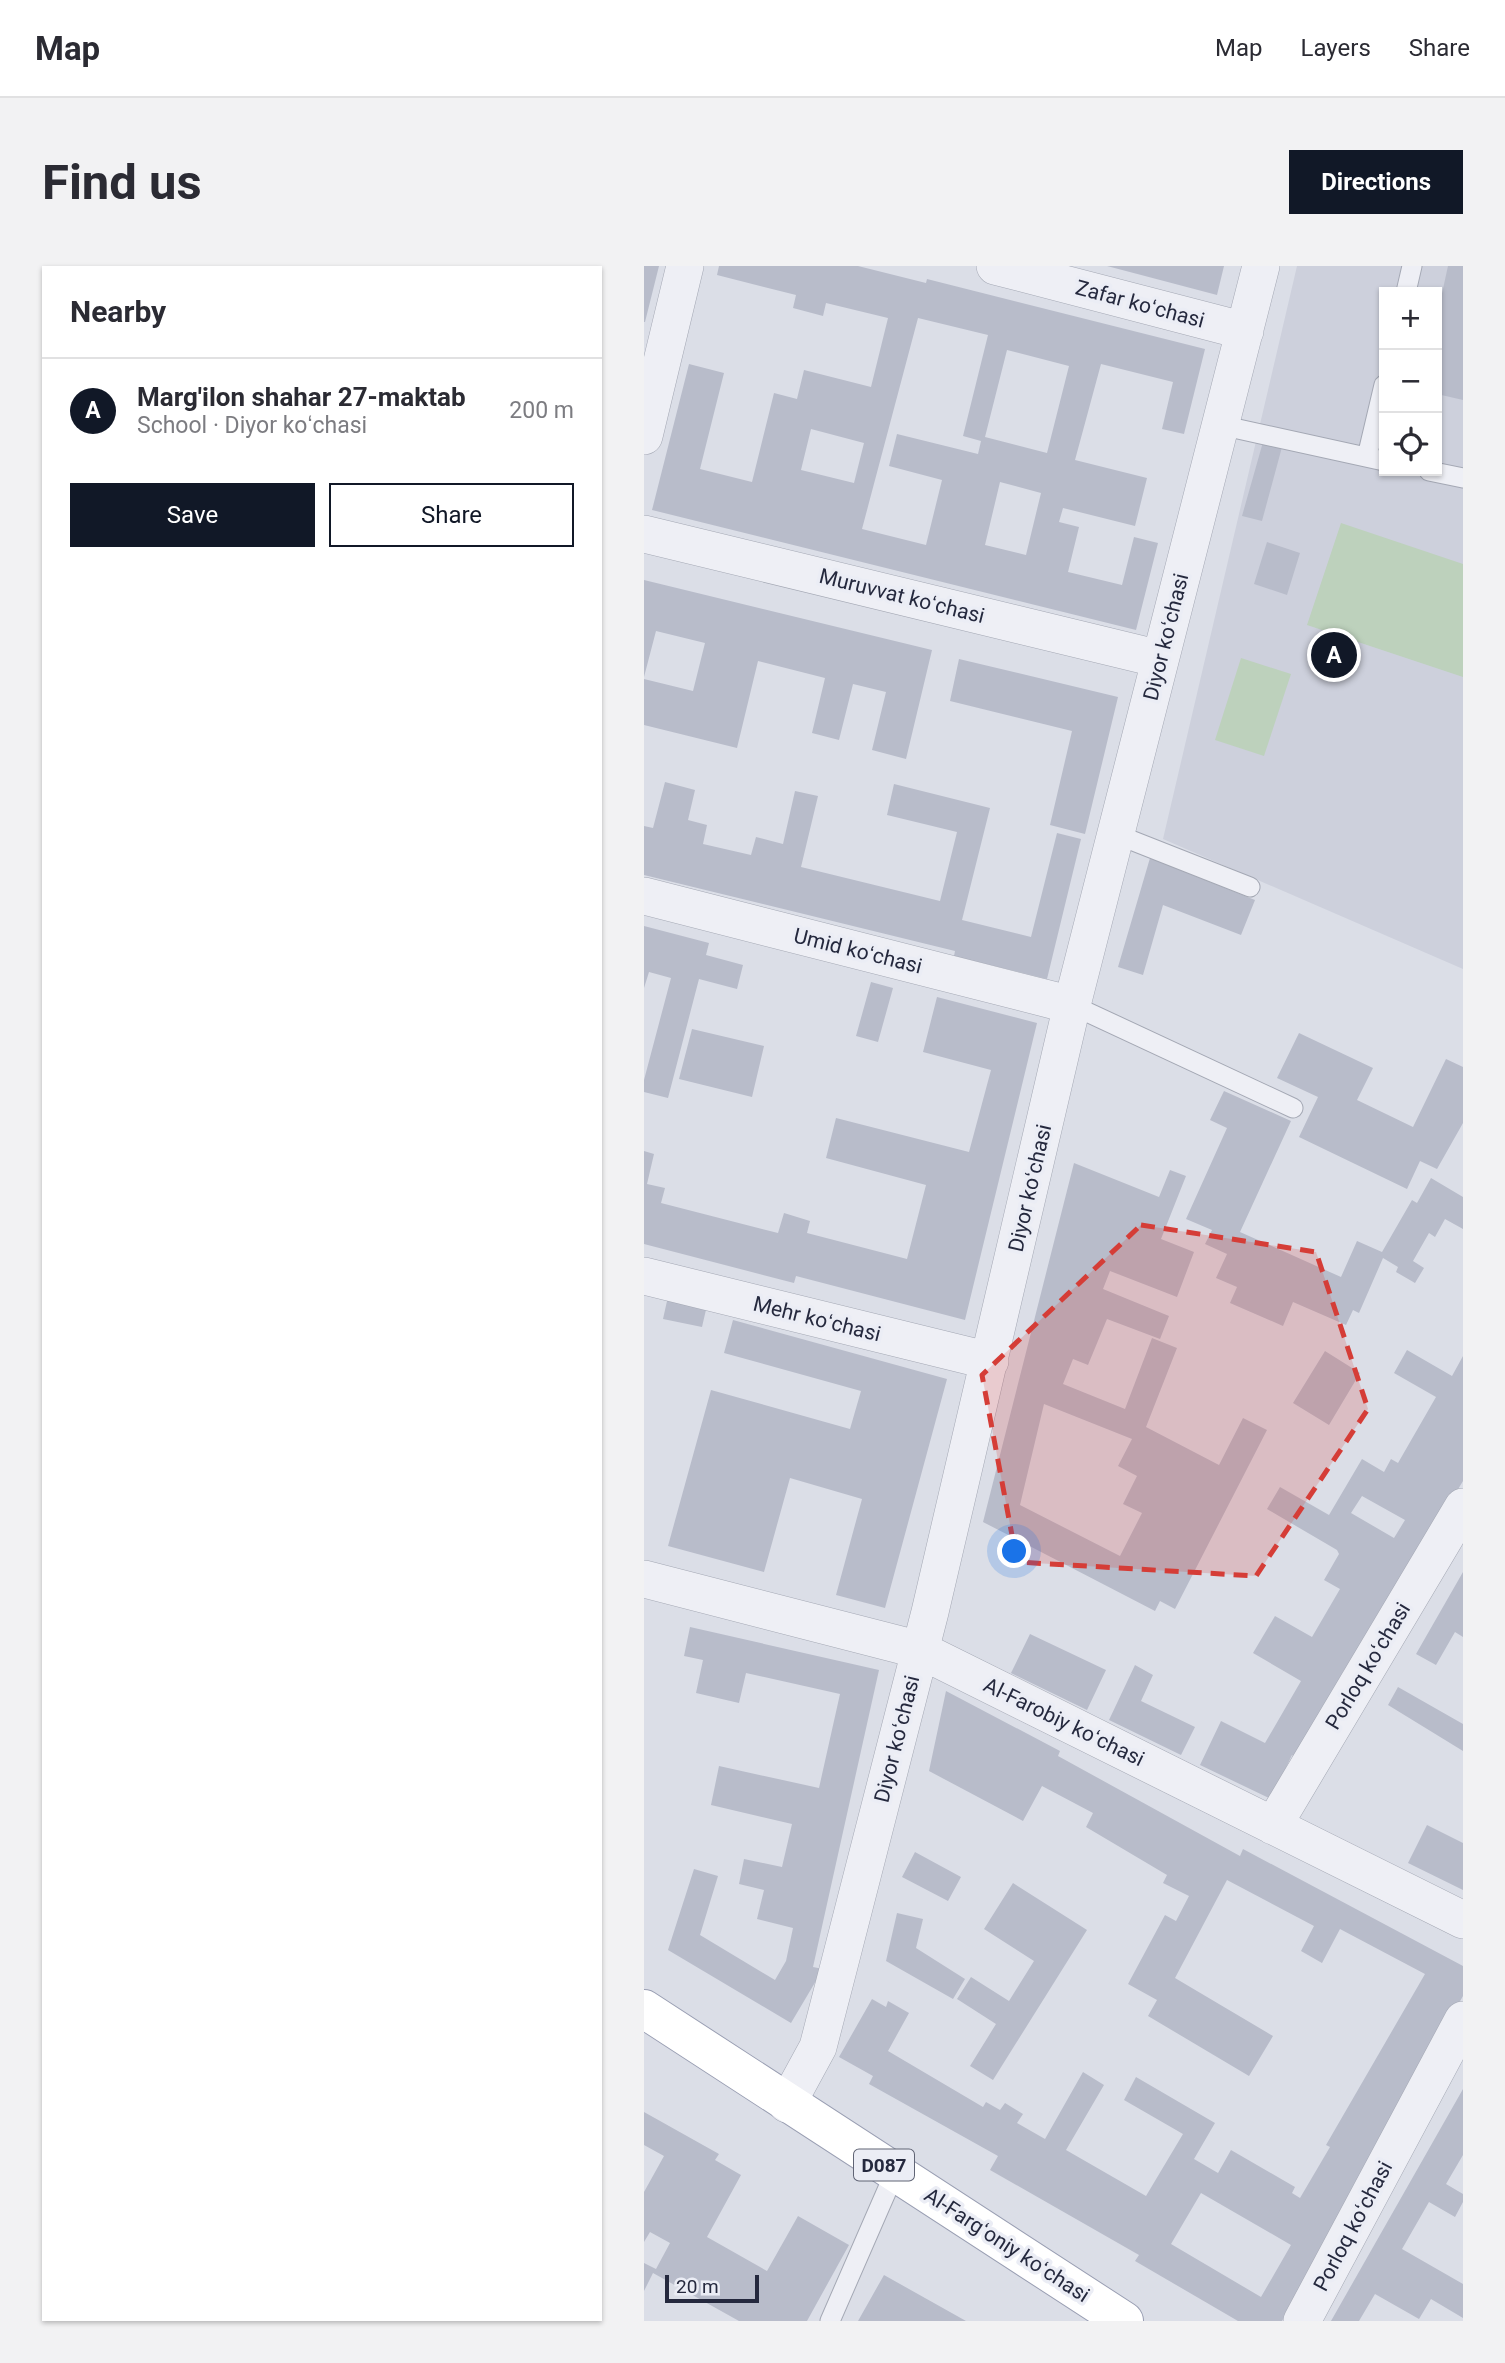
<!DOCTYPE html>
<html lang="en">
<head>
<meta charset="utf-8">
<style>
  :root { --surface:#fff; --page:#f2f2f3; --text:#2b2b33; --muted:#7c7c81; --line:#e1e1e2; --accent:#111827 }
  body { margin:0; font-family:Roboto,sans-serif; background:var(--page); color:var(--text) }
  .controls { position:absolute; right:21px; top:21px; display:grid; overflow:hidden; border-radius:0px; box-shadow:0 2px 5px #0004 }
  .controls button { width:63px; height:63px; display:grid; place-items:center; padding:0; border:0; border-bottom:2px solid var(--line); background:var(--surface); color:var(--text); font:35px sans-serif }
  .scale { position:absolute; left:21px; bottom:18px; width:94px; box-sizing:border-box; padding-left:7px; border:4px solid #25293e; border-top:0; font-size:19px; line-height:24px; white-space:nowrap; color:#25293e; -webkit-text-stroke:5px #ebedf5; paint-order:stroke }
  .you { position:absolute; left:371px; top:1286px; width:24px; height:24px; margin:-18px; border:5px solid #fff; border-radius:50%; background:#1a73e8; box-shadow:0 0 0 10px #1a73e833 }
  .badge { display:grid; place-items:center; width:46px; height:46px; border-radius:50%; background:var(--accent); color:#fff; font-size:23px; font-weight:700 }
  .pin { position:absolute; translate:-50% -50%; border:4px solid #fff; box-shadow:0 2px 7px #0006 }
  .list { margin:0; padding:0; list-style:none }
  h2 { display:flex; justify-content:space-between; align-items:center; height:91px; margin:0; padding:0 28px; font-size:30px }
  h2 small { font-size:23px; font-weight:400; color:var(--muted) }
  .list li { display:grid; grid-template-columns:46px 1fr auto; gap:21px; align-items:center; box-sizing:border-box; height:105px; padding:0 28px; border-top:2px solid var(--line) }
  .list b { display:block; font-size:26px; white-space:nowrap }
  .list p { margin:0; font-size:23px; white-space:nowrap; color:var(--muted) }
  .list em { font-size:23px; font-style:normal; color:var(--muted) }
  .actions { display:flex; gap:14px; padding:21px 28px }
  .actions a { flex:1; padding:16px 0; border:2px solid var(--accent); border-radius:0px; text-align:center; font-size:24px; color:var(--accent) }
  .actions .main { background:var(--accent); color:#fff }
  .icon { flex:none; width:38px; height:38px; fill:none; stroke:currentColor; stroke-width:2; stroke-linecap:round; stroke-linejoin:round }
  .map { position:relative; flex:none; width:819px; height:2055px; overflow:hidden; border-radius:0px }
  header { display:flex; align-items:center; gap:42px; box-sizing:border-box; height:98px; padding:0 35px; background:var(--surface); border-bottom:2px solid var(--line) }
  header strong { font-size:33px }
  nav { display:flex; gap:38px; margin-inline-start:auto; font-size:24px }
  .intro { display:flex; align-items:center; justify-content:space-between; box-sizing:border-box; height:168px; padding:0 42px }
  h1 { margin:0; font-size:49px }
  .button { padding:18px 32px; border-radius:0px; background:var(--accent); color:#fff; font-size:24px; font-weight:700 }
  main { display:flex; gap:42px; padding:0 42px }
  aside { flex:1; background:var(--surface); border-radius:0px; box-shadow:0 2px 5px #0004 }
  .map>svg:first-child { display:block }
</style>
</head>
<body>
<header>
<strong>Map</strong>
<nav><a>Map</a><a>Layers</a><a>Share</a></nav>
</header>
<div class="intro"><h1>Find us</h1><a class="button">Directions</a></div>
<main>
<aside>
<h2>Nearby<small></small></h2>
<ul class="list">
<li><span class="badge">A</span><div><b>Marg'ilon shahar 27-maktab</b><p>School · Diyor koʻchasi</p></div><em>200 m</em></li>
</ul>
<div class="actions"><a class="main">Save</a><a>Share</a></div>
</aside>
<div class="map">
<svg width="819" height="2055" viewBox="0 0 819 2055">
  <rect width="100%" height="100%" fill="#dbdee7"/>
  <path fill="#cdd0dc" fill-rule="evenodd" d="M653,0H819V703L519,573ZM740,26H793V205H740Z"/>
  <path fill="#bdd1bc" d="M697,257L819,298V411L663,359Z
    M597,392L647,408L620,490L571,474Z"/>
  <path fill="#b8bcca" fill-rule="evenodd" d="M0,0H15L1,56H0Z
    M75,0H214L282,17L283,13L561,83L540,168L518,163L529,116L457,98L431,194L503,212L491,260L419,242L415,256L435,261L424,306L478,319L490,271L514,277L492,364L8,244L45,98L80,107L56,203L108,216L130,127L153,133L160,104L227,121L244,52L182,37L179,50L149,42L152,29L73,9ZM274,52L344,69L319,170L337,175L334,188L253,168L245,200L298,214L282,279L218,263ZM363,84L425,100L403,187L341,171ZM167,163L220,177L210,217L157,204ZM356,216L397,227L382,289L341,279Z
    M463,0H580L573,29Z
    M804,0H819V134L793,128V50Z
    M619,176L638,181L618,255L598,250Z
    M623,276L656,287L643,329L610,318Z
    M0,314L288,384L262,493L228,484L242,426L209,418L195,474L168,467L181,412L114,395L93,482L0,459V413L49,425L61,377L12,365L0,411Z
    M315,393L474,431L441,568L406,559L428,465L306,435Z
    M21,516L51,524L44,554L63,559L59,578L107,589L112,571L139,578L151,525L174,530L157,601L296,635L313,566L243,549L250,518L346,542L318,654L387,671L413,567L437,573L403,713L310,690L311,685L0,609V560L9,562Z
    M506,592L611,634L597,669L519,639L499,709L474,701Z
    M0,660L65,677L62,689L99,699L93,723L55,713L24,832L0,826V814L27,712L5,706L0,722Z
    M227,716L249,722L234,776L212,770Z
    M293,731L393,757L321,1054L152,1010L150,1017L0,978V885L10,888L3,918L21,922L17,937L134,967L140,947L166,955L163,967L263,993L282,919L182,892L192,852L325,886L347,804L279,786Z
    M48,763L120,780L108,831L35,813Z
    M655,767L729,802L713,834L769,861L802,793L819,801V857L793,903L776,895L763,923L655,871L674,831L633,812Z
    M580,825L647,855L596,966L697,1011L713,975L738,986L768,934L773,937L787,912L819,931V963L801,953L791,971L785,967L769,995L780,1002L771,1017L752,1006L754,1001L739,992L715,1047L709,1044L702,1059L649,1036L639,1060L586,1037L593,1021L572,1012L583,988L561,978L568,964L542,953L583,862L566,854Z
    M430,897L515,931L526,904L542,910L517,973L550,986L533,1031L466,1005L459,1023L525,1050L516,1073L463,1053L444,1099L429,1093L419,1118L481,1143L508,1072L533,1082L502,1161L575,1199L599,1152L623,1164L531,1343L516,1335L511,1345L339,1256ZM400,1138L488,1173L474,1200L493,1210L479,1238L498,1247L476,1290L376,1239Z
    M25,1026L64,1035L58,1061L19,1053Z
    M89,1054L303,1113L241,1342L192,1329L218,1233L146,1212L120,1306L24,1280L67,1124L206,1163L217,1125L80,1087Z
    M763,1084L808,1110L819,1090V1215L702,1408L699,1406L650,1491L648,1489L627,1533L556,1499L577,1455L621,1477L657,1415L609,1387L631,1350L668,1371L696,1323L680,1314L695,1288L693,1284L623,1243L636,1221L685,1249L718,1193L740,1206L747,1193L754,1197L792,1131L750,1107ZM718,1230L761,1254L750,1272L707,1247Z
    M681,1085L716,1107L685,1159L649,1137Z
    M819,1306V1371L811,1366L792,1399L772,1388Z
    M46,1361L235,1404L169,1701L179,1703L147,1757L24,1684L50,1603L74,1610L56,1669L131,1714L142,1695L149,1662L113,1653L120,1624L95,1618L100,1593L138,1601L148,1558L67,1539L75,1500L175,1522L196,1428L102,1407L95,1437L52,1427L59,1394L40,1390Z
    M386,1368L462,1404L443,1444L367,1407Z
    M491,1399L509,1409L497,1435L551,1461L537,1489L465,1454Z
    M754,1421L819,1458V1485L744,1439Z
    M302,1425L416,1485L414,1490L596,1590L599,1583L819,1700V1730L721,1901L686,1972L638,2055H594L491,1995L495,1989L346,1904L354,1890L225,1818L229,1810L195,1791L228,1733L242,1741L244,1735L265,1747L244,1785L339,1841L342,1836L356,1844L361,1837L379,1848L373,1857L401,1873L439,1806L460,1819L422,1884L502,1930L539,1868L480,1834L492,1811L571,1857L550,1893L574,1907L587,1884L651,1921L648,1927L656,1932L686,1881L682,1879L781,1708L696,1663L678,1697L657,1685L670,1660L583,1614L531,1712L629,1770L605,1810L504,1750L513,1734L484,1718L521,1649L532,1655L545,1630L519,1617L523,1609L442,1561L449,1547L398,1520L379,1555L285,1505ZM557,1927L647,1979L617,2031L527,1978Z
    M783,1559L819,1577V1624L764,1597Z
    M271,1586L317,1611L304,1635L258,1611Z
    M369,1617L443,1664L349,1814L326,1800L352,1758L313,1733L327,1711L365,1735L390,1695L340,1663Z
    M253,1647L279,1653L272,1682L321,1713L309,1733L242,1695Z
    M819,1823V1889L802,1918L819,1928V1936L811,1951L785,1936L758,1983L819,2018V2052L787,2033L775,2053L731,2028L715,2055H687Z
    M0,1846L75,1888L71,1894L97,1909L63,1971L123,2005L154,1950L205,1979L163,2055H95L9,2007L0,2025V1997L12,2003L26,1977L6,1966L0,1976V1926L20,1890L0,1879Z
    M240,2009L322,2055H214Z"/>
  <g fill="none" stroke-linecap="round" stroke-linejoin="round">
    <defs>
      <path id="lane" d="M762,26L768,0
        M576,159L740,195
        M723,191L740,119
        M785,205L819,212
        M474,569L606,621
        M428,739L649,842
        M186,2055L251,1906"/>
      <path id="street" d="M351,0L601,65
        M0,170L41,0
        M0,268L516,393
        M0,630L428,739
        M0,1010L346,1095
        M0,1313L276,1384L819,1654
        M629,1560L819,1241
        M143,1838L174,1781L196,1696L286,1346L428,739L617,0
        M658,2055L819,1754"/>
      <path id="primary" d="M0,1743L480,2055"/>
    </defs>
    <use href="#lane" stroke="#a4a8b4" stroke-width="21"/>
    <use href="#street" stroke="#a4a8b4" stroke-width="38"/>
    <use href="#primary" stroke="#9a9fb3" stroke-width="40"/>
    <use href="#lane" stroke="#eeeff5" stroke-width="19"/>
    <use href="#street" stroke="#eeeff5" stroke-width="37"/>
    <use href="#primary" stroke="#fff" stroke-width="38"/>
  </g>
  <path fill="#d53d37" fill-opacity="0.2" stroke="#d53d37" stroke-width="5" stroke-dasharray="14 9" stroke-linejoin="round" d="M497,959L672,986L724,1143L612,1310L373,1296L338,1109Z"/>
  <g text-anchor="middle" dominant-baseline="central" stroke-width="7" stroke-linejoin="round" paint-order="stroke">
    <rect fill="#ebedf5" stroke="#606475" stroke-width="2" x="210" y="1883.5" width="60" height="31" rx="5"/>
    <g font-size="19" font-weight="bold" fill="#25293e">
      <text x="240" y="1899">D087</text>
    </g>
    <g font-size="21" fill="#25293e" stroke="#ebedf5">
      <text transform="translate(496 38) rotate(15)">Zafar koʻchasi</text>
      <text transform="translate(258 330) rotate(14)">Muruvvat koʻchasi</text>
      <text transform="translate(522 371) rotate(-76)">Diyor koʻchasi</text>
      <text transform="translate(214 685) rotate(14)">Umid koʻchasi</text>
      <text transform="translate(386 922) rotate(-77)">Diyor koʻchasi</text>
      <text transform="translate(173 1053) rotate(14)">Mehr koʻchasi</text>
      <text transform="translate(724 1400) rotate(-59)">Porloq koʻchasi</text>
      <text transform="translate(420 1456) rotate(26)">Al-Farobiy koʻchasi</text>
      <text transform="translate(253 1473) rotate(-76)">Diyor koʻchasi</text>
      <text transform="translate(709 1960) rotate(-62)">Porloq koʻchasi</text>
      <text transform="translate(363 1979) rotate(33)">Al-Fargʻoniy koʻchasi</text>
    </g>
  </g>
</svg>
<div class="controls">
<button>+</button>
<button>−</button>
<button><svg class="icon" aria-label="locate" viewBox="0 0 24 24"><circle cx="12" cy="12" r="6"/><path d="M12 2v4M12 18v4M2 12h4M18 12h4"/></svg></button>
</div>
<div class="scale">20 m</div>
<div class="you"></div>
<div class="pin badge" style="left:690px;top:389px">A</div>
</div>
</main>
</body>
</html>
